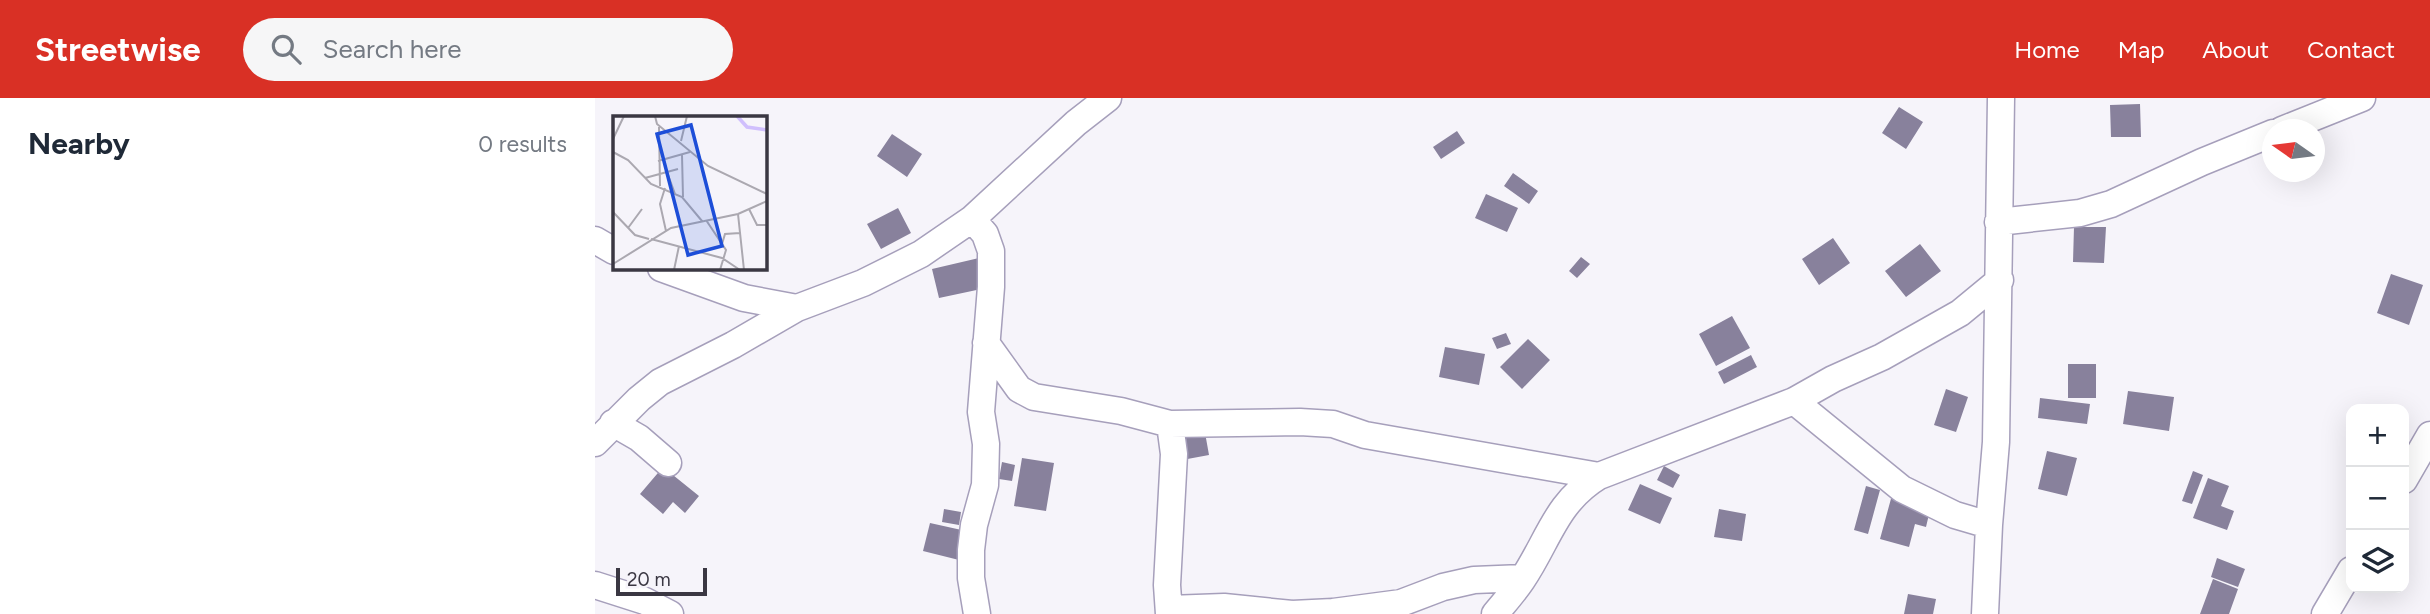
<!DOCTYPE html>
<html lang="en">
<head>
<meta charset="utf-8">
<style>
  :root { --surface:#fff; --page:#f6f6f7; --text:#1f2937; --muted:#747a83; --line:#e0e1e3; --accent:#d93025 }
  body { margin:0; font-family:Figtree,sans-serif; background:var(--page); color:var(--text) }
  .controls { position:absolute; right:21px; bottom:21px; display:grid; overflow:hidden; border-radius:14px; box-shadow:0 7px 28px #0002 }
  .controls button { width:63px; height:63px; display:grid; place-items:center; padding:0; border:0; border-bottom:2px solid var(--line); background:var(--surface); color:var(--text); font:35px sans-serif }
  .compass { position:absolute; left:1667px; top:21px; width:63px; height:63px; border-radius:50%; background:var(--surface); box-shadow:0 7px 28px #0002; rotate:284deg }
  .scale { position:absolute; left:21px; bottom:18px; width:91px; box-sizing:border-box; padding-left:7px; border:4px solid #3a3742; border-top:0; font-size:19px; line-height:24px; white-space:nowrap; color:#3a3742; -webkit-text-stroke:5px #f6f4fa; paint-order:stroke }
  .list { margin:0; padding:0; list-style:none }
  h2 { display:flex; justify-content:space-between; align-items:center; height:91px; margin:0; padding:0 28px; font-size:30px }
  h2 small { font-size:23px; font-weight:400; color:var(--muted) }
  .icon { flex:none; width:38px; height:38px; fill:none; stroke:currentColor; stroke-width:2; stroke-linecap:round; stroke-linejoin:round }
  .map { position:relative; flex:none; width:1835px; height:516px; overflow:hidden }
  header { display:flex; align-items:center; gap:42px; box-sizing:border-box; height:98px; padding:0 35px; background:var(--accent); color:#fff }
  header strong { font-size:33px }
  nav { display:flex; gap:38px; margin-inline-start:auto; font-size:24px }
  .search { width:490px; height:63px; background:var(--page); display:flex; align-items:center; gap:18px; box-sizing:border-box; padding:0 24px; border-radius:38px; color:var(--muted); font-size:26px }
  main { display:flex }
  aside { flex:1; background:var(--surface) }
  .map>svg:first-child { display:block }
</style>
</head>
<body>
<header>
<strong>Streetwise</strong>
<div class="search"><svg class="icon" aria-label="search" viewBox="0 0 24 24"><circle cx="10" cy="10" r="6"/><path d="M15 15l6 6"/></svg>Search here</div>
<nav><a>Home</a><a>Map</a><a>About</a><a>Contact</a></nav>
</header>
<main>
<aside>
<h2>Nearby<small>0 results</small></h2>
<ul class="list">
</ul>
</aside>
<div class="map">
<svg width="1835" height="516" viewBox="0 0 1835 516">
  <rect width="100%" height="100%" fill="#f6f4fa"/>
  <path fill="#88819c" d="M1545,6L1546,39H1516L1515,7Z
    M1304,9L1328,24L1311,51L1287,35Z
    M862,33L870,45L846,61L838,49Z
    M297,36L327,56L312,79L282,58Z
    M918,75L943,93L934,106L909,88Z
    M891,96L923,110L912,134L880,120Z
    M303,110L316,135L286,151L272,126Z
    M1479,129H1511L1509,165L1478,164Z
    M1238,140L1255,165L1224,187L1207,161Z
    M1325,146L1346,173L1311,199L1290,173Z
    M986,159L995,166L982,180L974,173Z
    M384,160L391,190L344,200L337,171Z
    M1796,176L1828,187L1814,227L1782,215Z
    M1137,218L1155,250L1121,268L1104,236Z
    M911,235L916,246L902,251L897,240Z
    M933,241L955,262L927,291L905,269Z
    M850,249L890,256L884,287L844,279Z
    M1156,257L1162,269L1129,286L1123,274Z
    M1473,266H1501V300H1473Z
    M1351,291L1373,299L1361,334L1339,327Z
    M1533,293L1579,299L1574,333L1528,326Z
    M1445,300L1495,306L1492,326L1443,320Z
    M609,329L614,357L587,362L582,334Z
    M1452,353L1482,360L1472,398L1443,391Z
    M427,360L459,365L451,413L419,408Z
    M407,364L420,367L417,383L404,381Z
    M1069,368L1085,377L1078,390L1062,382Z
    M68,369L104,398L90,415L78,404L68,416L45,396Z
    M1598,373L1608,377L1597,406L1587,403Z
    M1613,380L1634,388L1626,408L1639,413L1632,432L1598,420Z
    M1045,386L1077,400L1065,426L1033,412Z
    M1271,388L1285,392L1273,436L1259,432Z
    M1297,397L1336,408L1331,429L1320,426L1314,449L1285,441Z
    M349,411L366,414L364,427L347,424Z
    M1124,411L1151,416L1147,443L1119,439Z
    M335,425L371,433L364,462L328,453Z
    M1622,460L1650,471L1643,489L1616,479Z
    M1618,481L1643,491L1634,516H1605Z
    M1313,496L1341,501L1338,516H1309Z"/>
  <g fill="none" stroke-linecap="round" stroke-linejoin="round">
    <defs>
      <path id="street" d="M1687,32L1767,0
        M377,121L390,136L396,153V189L386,314L391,346L390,387L379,427L376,452V480L382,516
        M1403,124L1485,115L1516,106L1607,64L1678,35
        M0,142L19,153
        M66,170L149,200L202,210
        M391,245L424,291L439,299L526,313L575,326L705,324L738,326L770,337L1004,378
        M1199,303L1307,391L1360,417L1394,427
        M18,325L44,340L73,365
        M0,345L44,301L65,284L138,247L202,210L268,185L326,156L377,121L481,25L513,0
        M1809,382L1835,337
        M0,487L50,503L75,516
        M574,511L629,509L697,516L738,514L806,505L848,489L879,482L928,480
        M574,516L572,487L579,356L575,326
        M900,516C909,505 919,494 927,482C954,442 960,405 1004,378L1199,303L1238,281L1287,259L1365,215L1405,182
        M1390,516L1394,427L1401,344L1406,0
        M1730,516L1756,472"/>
    </defs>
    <use href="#street" stroke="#a69fbb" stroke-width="29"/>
    <use href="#street" stroke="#fff" stroke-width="26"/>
  </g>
  <g transform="translate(18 18)">
    <rect width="154" height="154" fill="#f6f4fa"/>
    <path fill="none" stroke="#d0bffd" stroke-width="3.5" d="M124,0L134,11L154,14"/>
    <path fill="none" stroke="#aba8b0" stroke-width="2" d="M42,0L44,8L95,50L154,78M46,11L47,70M0,23L11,0M68,25L74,0M0,36L15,44L38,68L69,81L89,105M69,39L70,81M45,45L77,36M54,56L62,78M32,62L65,53M52,72L47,88L53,115M136,93L144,109H154M0,96L22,119L36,123M125,98L131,154M93,104L113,134L107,154M15,112L29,93M38,123L109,142L127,154M109,128L112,118L127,117M0,148L58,112L125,98L154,85M61,154L66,130"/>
    <path fill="#1d4ed8" fill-opacity="0.15" stroke="#1d4ed8" stroke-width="3.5" d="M78,9L109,130L75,139L44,18Z"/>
    <rect width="154" height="154" fill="none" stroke="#3a3742" stroke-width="3.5"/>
  </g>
</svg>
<div class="controls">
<button>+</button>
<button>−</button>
<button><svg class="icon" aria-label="layers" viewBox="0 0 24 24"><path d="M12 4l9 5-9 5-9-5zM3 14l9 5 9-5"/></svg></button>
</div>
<svg class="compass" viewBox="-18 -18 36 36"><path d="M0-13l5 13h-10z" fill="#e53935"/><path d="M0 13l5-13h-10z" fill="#747a83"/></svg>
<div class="scale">20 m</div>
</div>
</main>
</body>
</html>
